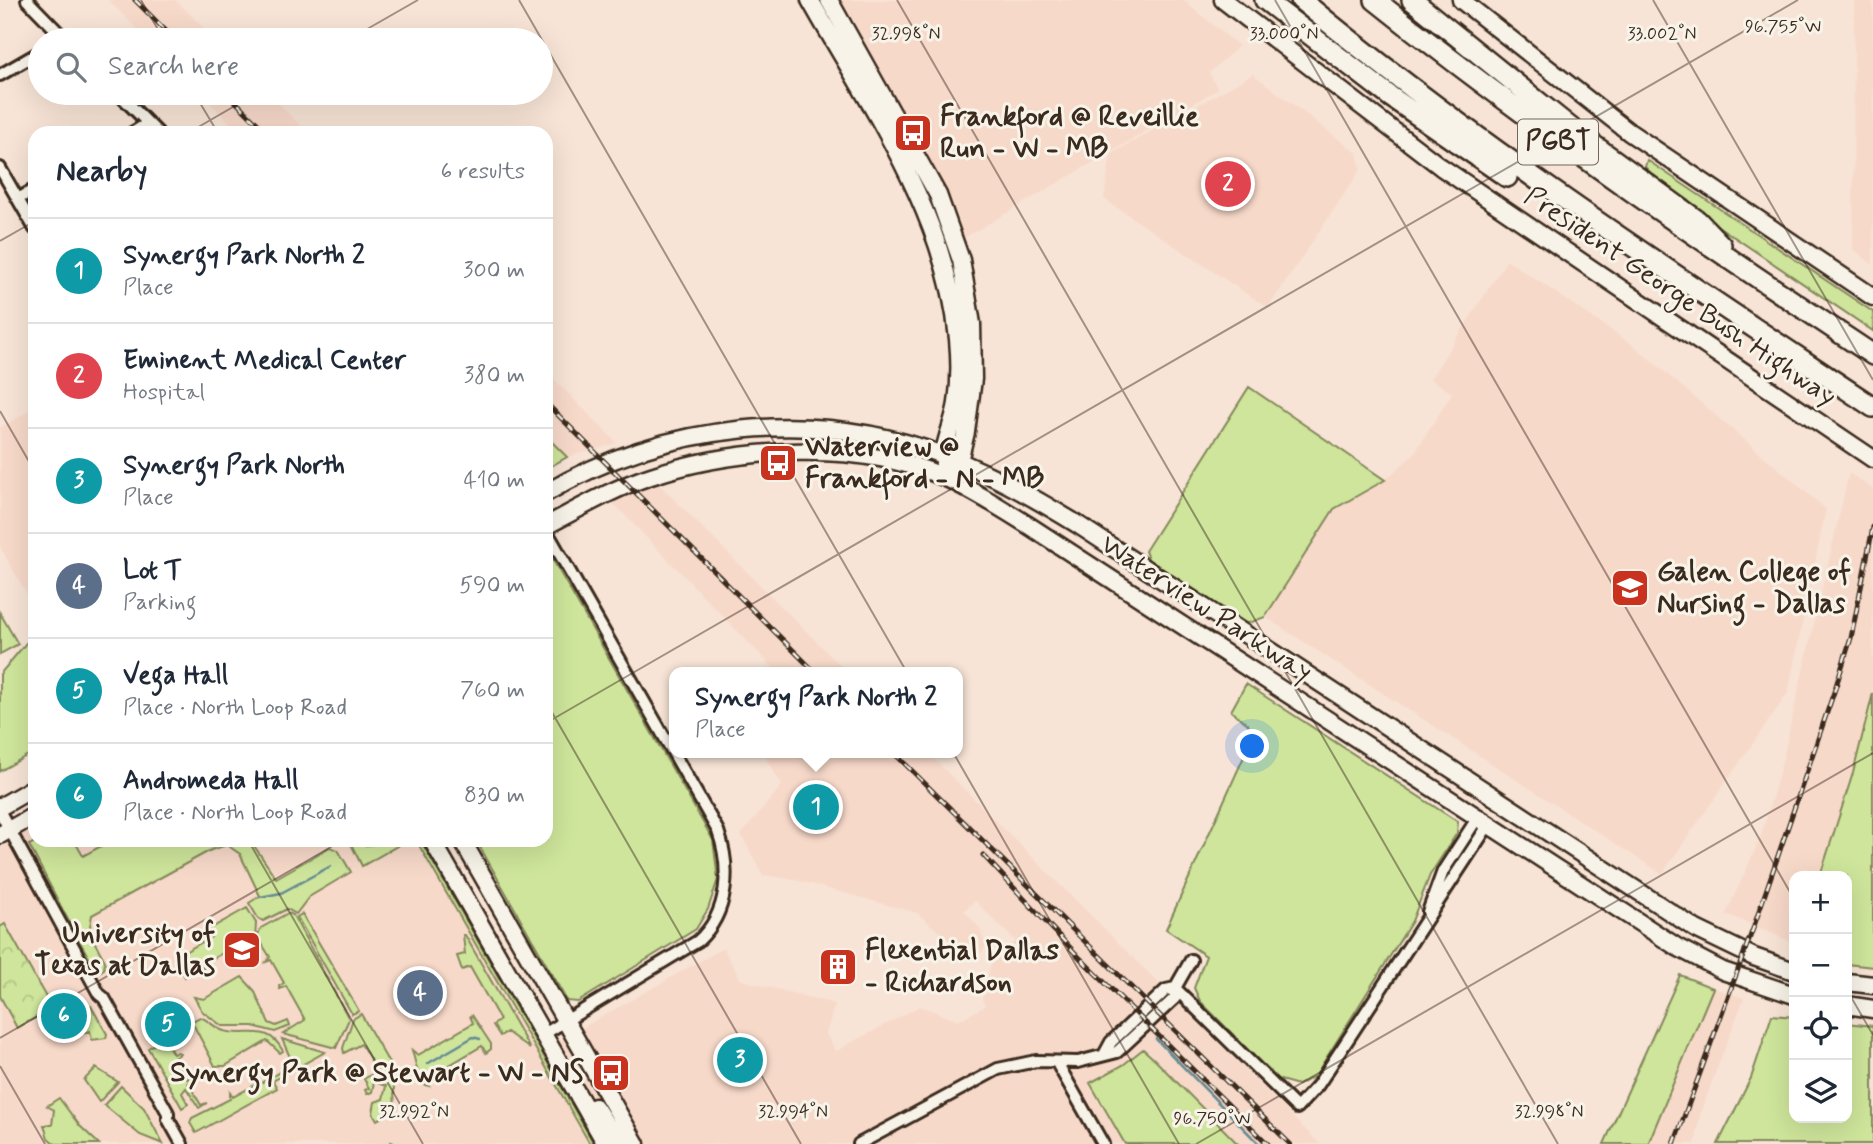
<!DOCTYPE html>
<html lang="en">
<head>
<meta charset="utf-8">
<style>
  :root { --surface:#fff; --page:#f2f2f3; --text:#1f2937; --muted:#747a83; --line:#e0e1e3; --accent:#c8321e }
  body { margin:0; font-family:Mynerve,sans-serif; background:var(--page); color:var(--text) }
  .controls { position:absolute; right:21px; bottom:21px; display:grid; overflow:hidden; border-radius:14px; box-shadow:0 7px 28px #0002 }
  .controls button { width:63px; height:63px; display:grid; place-items:center; padding:0; border:0; border-bottom:2px solid var(--line); background:var(--surface); color:var(--text); font:35px sans-serif }
  .you { position:absolute; left:1253px; top:747px; width:24px; height:24px; margin:-18px; border:5px solid #fff; border-radius:50%; background:#1a73e8; box-shadow:0 0 0 10px #1a73e833 }
  .badge { display:grid; place-items:center; width:46px; height:46px; border-radius:50%; background:var(--accent); color:#fff; font-size:23px; font-weight:700 }
  .pin { position:absolute; translate:-50% -50%; border:4px solid #fff; box-shadow:0 2px 7px #0006 }
  .popup { position:absolute; left:669px; top:667px; width:294px; height:91px; box-sizing:border-box; display:grid; place-content:center; border-radius:14px; background:var(--surface); filter:drop-shadow(0 2px 5px #0005); font-size:23px; white-space:nowrap; color:var(--muted) }
  .popup b { font-size:26px; color:var(--text) }
  .popup::after { content:''; position:absolute; left:50%; top:100%; margin-left:-14px; border:14px solid transparent; border-top-color:var(--surface) }
  .list { margin:0; padding:0; list-style:none }
  h2 { display:flex; justify-content:space-between; align-items:center; height:91px; margin:0; padding:0 28px; font-size:30px }
  h2 small { font-size:23px; font-weight:400; color:var(--muted) }
  .list li { display:grid; grid-template-columns:46px 1fr auto; gap:21px; align-items:center; box-sizing:border-box; height:105px; padding:0 28px; border-top:2px solid var(--line) }
  .list b { display:block; font-size:26px; white-space:nowrap }
  .list p { margin:0; font-size:23px; white-space:nowrap; color:var(--muted) }
  .list em { font-size:23px; font-style:normal; color:var(--muted) }
  .icon { flex:none; width:38px; height:38px; fill:none; stroke:currentColor; stroke-width:2; stroke-linecap:round; stroke-linejoin:round }
  .map { position:relative; flex:none; width:1873px; height:1144px; overflow:hidden }
  .search { position:absolute; background:var(--surface); box-shadow:0 7px 28px #0002; left:28px; top:28px; width:525px; height:77px; display:flex; align-items:center; gap:18px; box-sizing:border-box; padding:0 24px; border-radius:38px; color:var(--muted); font-size:26px }
  .panel { position:absolute; background:var(--surface); box-shadow:0 7px 28px #0002; left:28px; top:126px; width:525px; height:721px; border-radius:21px }
  .map>svg:first-child { display:block }
</style>
</head>
<body>
<div class="map">
<svg width="1873" height="1144" viewBox="0 0 1873 1144">
  <defs>
    <pattern id="forest-crowns" width="20" height="18" patternUnits="userSpaceOnUse" patternTransform="scale(1.75)"><rect width="20" height="18" fill="#cee59b"/><path d="M2 6a3 3 0 1 1 6 0M12 15a3 3 0 1 1 6 0" fill="none" stroke="#b2c585"/></pattern>
  </defs>
  <rect width="100%" height="100%" fill="#f7e4d6"/>
  <filter id="ink" filterUnits="userSpaceOnUse"><feTurbulence type="fractalNoise" baseFrequency=".0143" numOctaves="2"/><feDisplacementMap in="SourceGraphic" scale="14" xChannelSelector="R" yChannelSelector="G"/><feConvolveMatrix kernelMatrix="1 2 1 2 8 2 1 2 1" color-interpolation-filters="sRGB"/></filter>
  <g filter="url(#ink)">
    <path fill="#f7d9c9" d="M108,0H176L216,40H148Z
      M839,0H1183L1239,46L1209,73L1218,89L964,238L958,216Z
      M1854,0H1873V265L1853,249Z
      M1253,74L1357,153L1361,169L1268,308L1104,199L1111,154Z
      M200,93H268L308,133H240Z
      M1507,260L1633,345L1826,509L1788,693L1662,874L1265,617L1334,509L1385,480L1414,454L1452,393L1430,379Z
      M546,371L617,443L567,457L546,436Z
      M35,407V608L0,547V428Z
      M1849,473L1873,489V693L1853,772L1820,876H1794L1792,942L1726,914L1760,839L1780,770Z
      M657,482L847,672H777L610,500Z
      M763,753H816L823,763L840,753H928L1320,1144H0V845L35,825V840H421L541,1051L723,948L741,980L835,1004L826,1034L836,1051L920,1006L958,1021L985,1006L982,999L993,955L1016,942L975,901L964,911L979,927L986,946L981,953L951,942L917,913L796,880L763,875L741,835L782,785Z
      M1713,988L1744,998L1701,1111L1695,1144H1648Z"/>
    <path fill="#cee59b" stroke="#84885c" stroke-width="2" d="M1647,160L1873,312V331L1644,176L1646,171L1653,175L1645,167Z
      M1249,387L1385,480L1334,509L1265,617L1246,624L1150,563L1145,551Z
      M546,436L567,457L546,469Z
      M546,548L713,840L718,879L708,909L696,929L578,1002L567,1001L476,840H546Z
      M0,613L18,644L0,654Z
      M35,637V751L0,771V674L26,643Z
      M1246,684L1458,822L1457,833L1430,875L1412,921L1315,1076L1298,1085L1277,1079L1200,1001L1194,988L1206,956L1166,929L1251,741L1248,724L1231,711Z
      M1873,693V967L1847,964V876H1820L1853,773Z
      M39,840H74L83,856L112,840H250L276,878L330,847L338,850L351,872L309,897L296,914L287,909L263,921L258,918L249,903L260,896L240,854L227,845L211,850L92,915L89,932L105,961L104,969L99,972C91,968 39,863 29,845Z
      M349,840H402L404,842L362,866Z
      M416,840H420L594,1144H590Z
      M247,908L256,923L255,940L249,938L227,950L230,956L227,957L224,952L202,965L204,970L202,971L198,966L185,977L174,958L211,937L208,930Z
      M288,913L293,915L349,1019L336,1048L283,1034L305,1020L286,986L280,989L279,986L284,983L271,960L266,962L270,957L257,936L261,928Z
      M302,914L359,1011L352,1014L297,917Z
      M463,935H465L530,1049L507,1032L500,1036L493,1025L500,1020L470,967L462,970L457,956L465,954Z
      M1680,975L1713,988L1648,1144H1604Z
      M242,977L254,990L269,1023L276,1026L288,1021L290,1026L275,1032L253,1026H222L202,1011L194,997L204,999Z
      M91,1006L107,1034L106,1038L92,1040L90,1031L84,1033L80,1025L87,1021L81,1011Z
      M361,1014L393,1070L395,1110L377,1120L373,1113L375,1102L383,1099L386,1086L374,1082L372,1092L367,1094L365,1090L369,1088L364,1079L377,1071L361,1044L344,1053L343,1048L353,1019Z
      M472,1015L491,1044V1049L486,1053L482,1046L426,1079L429,1086L421,1084L412,1050L418,1055L473,1023L470,1016Z
      M1772,1015L1794,1017V1118H1847V1023L1873,1026V1144H1718L1751,1078Z
      M200,1017C209,1020 214,1028 224,1031C248,1038 267,1022 283,1051L280,1053L267,1041L225,1066H215L194,1026L188,1023Z
      M167,1037L166,1042L173,1054L178,1052L180,1054L175,1057L187,1079L193,1077L194,1079L188,1083L201,1105L207,1103L199,1108L186,1088L182,1093L188,1104L182,1108L148,1048Z
      M282,1039L325,1052L273,1081L277,1088L196,1133L190,1123L192,1118L230,1099V1092L233,1097L255,1085L253,1080L259,1084L293,1064Z
      M1143,1049L1155,1060L1238,1144H1125L1090,1083L1123,1065Z
      M96,1068L118,1082L99,1102L84,1080Z
      M121,1086L144,1108L163,1144L140,1135L104,1105Z
      M59,1098L80,1126L99,1144H55L48,1138L44,1125H52L54,1110L47,1106Z"/>
    <path fill="url(#forest-crowns)" stroke="#84885c" stroke-width="2" d="M5,924L52,1008L17,1028L0,996V927Z"/>
    <g fill="none" stroke-linecap="round" stroke-linejoin="round">
      <path stroke="#668a94" stroke-width="2.5" d="M366,845L388,842
        M260,897L281,893L331,866
        M1156,1039L1259,1144
        M427,1064L473,1037L480,1039
        M391,1142L395,1144"/>
      <defs>
        <path id="street" d="M27,0L66,40
          M0,75L40,52
          M118,93L158,133
          M132,133L148,123
          M0,168L35,229
          M18,199L35,189
          M0,812L99,994L104,998L168,1113V1119L182,1144
          M1428,912L1443,871L1478,817
          M1175,988L1297,1108L1318,1085L1489,824
          M544,1034L698,941C729,913 731,868 718,831L546,530
          M1105,1053L1111,1042L1166,990L1175,988
          M1057,1063L1103,1144
          M859,1144L998,1069L1036,1061L1078,1062L1117,1052L1175,998V988L1191,960"/>
        <path id="secondary" d="M810,0C870,107 947,214 958,339C960,360 960,382 957,403C954,424 942,444 944,465
          M829,0L938,195L961,260L972,324L973,379L966,432L959,461L954,468
          M1223,0L1441,167L1873,459
          M1461,0L1629,132L1873,297
          M546,493C664,423 816,406 945,456C991,473 1035,498 1077,524L1696,929L1754,957L1794,971
          M546,526C580,508 614,488 651,476C739,447 859,440 944,477C973,490 1001,508 1028,525L1677,947L1723,971L1794,995
          M0,807L35,787
          M0,835L35,815
          M432,840L606,1144
          M462,840L636,1144
          M1847,982L1873,985
          M1847,1005L1873,1009
          M595,1107L619,1144"/>
        <path id="highway" d="M1265,0L1391,97L1507,177
          M1301,0C1482,150 1678,277 1873,407
          M1375,0C1535,128 1703,242 1873,355
          M1412,0L1577,133L1698,221L1721,245"/>
      </defs>
      <use href="#street" stroke="#3b2a1e" stroke-width="16"/>
      <use href="#secondary" stroke="#3b2a1e" stroke-width="21"/>
      <use href="#highway" stroke="#3b2a1e" stroke-width="24"/>
      <use href="#street" stroke="#f7f3e8" stroke-width="10"/>
      <use href="#secondary" stroke="#f7f3e8" stroke-width="16"/>
      <use href="#highway" stroke="#f7f3e8" stroke-width="19"/>
      <defs>
        <path id="rail" d="M135,0L175,40
          M227,93L267,133
          M546,403L815,672
          M894,753L1290,1144
          M983,855L1078,956L1268,1144
          M1674,1144L1754,926L1835,689L1851,638L1873,527"/>
      </defs>
      <use href="#rail" stroke="#3b2a1e" stroke-width="5"/>
      <use href="#rail" stroke="#f7f3e8" stroke-width="2.5" stroke-dasharray="8" stroke-linecap="butt"/>
    </g>
  </g>
  <path fill="none" stroke="#3b2a1e" stroke-width="2" stroke-opacity="0.45" d="M141,0L164,40M519,0L1179,1144M897,0L1558,1144M1275,0L1794,899M1653,0L1873,380M348,40L418,0M194,93L218,133M188,133L257,93M0,241L35,221M0,411L35,472M546,702L801,1144M546,723L1798,0M248,840L423,1144M1847,990L1873,1035M0,1038L343,840M0,1066L45,1144M1196,1144L1873,753"/>
  <defs>
    <symbol id="bus-square" viewBox="-11 -11 22 22"><rect x="-9" y="-9" width="18" height="18" rx="4" fill="#c8321e" stroke="#f7f3e8"/><path d="M-5-6H5V4H4V6H2V4H-2V6H-4V4H-5ZM-3.5-4V0h7V-4ZM-3.5 1.2v1.5H-2V1.2ZM2 1.2v1.5H3.5V1.2Z" fill="#fff"/></symbol>
    <symbol id="university-square" viewBox="-11 -11 22 22"><rect x="-9" y="-9" width="18" height="18" rx="4" fill="#c8321e" stroke="#f7f3e8"/><path d="M0-5L7-2L0 1L-7-2ZM-4 1L0 2.5L4 1V4Q0 6-4 4Z" fill="#fff"/></symbol>
    <symbol id="building-square" viewBox="-11 -11 22 22"><rect x="-9" y="-9" width="18" height="18" rx="4" fill="#c8321e" stroke="#f7f3e8"/><path d="M-4-6H4V6H1V3H-1V6H-4ZM-2.5-4.3h1.7v1.8h-1.7ZM.8-4.3h1.7v1.8H.8ZM-2.5-1h1.7V.8h-1.7ZM.8-1h1.7V.8H.8Z" fill="#fff"/></symbol>
  </defs>
  <g fill-rule="evenodd">
    <use href="#bus-square" x="891" y="111" width="44" height="44"/>
    <use href="#bus-square" x="756" y="441" width="44" height="44"/>
    <use href="#university-square" x="1608" y="566" width="44" height="44"/>
    <use href="#university-square" x="220" y="928" width="44" height="44"/>
    <use href="#building-square" x="816" y="945" width="44" height="44"/>
    <use href="#bus-square" x="589" y="1051" width="44" height="44"/>
  </g>
  <g text-anchor="middle" dominant-baseline="central" stroke-width="6" stroke-linejoin="round" paint-order="stroke">
    <rect fill="#f7f3e8" stroke="#73665b" stroke-width="2" x="1518" y="119.5" width="80" height="45" rx="5"/>
    <g font-size="26" font-weight="bold" fill="#3b2a1e">
      <text x="1558" y="142">PGBT</text>
    </g>
    <g font-size="28" font-weight="bold" fill="#3b2a1e" stroke="#f7f3e8" text-anchor="start">
      <text x="940" y="117">Frankford @ Reveillie<tspan x="940" dy="32">Run - W - MB</tspan></text>
      <text x="805" y="447">Waterview @<tspan x="805" dy="32">Frankford - N - MB</tspan></text>
      <text x="1657" y="572">Galen College of<tspan x="1657" dy="32">Nursing - Dallas</tspan></text>
      <text x="215" y="934" text-anchor="end">University of<tspan x="215" dy="32">Texas at Dallas</tspan></text>
      <text x="865" y="951">Flexential Dallas<tspan x="865" dy="32">- Richardson</tspan></text>
      <text x="584" y="1073" text-anchor="end">Synergy Park @ Stewart - W - NS</text>
    </g>
    <g font-size="28" fill="#3b2a1e" stroke="#f7f3e8">
      <text transform="translate(1680 297) rotate(34)">President George Bush Highway</text>
      <text transform="translate(1206 609) rotate(33)">Waterview Parkway</text>
    </g>
  </g>
  <g font-size="18" text-anchor="middle" fill="#3b2a1e" stroke="#f7f3e8" stroke-width="6" stroke-linejoin="round" paint-order="stroke">
    <text x="1783" y="32">96.755°W</text>
    <text x="906" y="39">32.998°N</text>
    <text x="1284" y="39">33.000°N</text>
    <text x="1662" y="39">33.002°N</text>
    <text x="414" y="1117">32.992°N</text>
    <text x="793" y="1117">32.994°N</text>
    <text x="1549" y="1117">32.998°N</text>
    <text x="1212" y="1124">96.750°W</text>
  </g>
</svg>
<div class="controls">
<button>+</button>
<button>−</button>
<button><svg class="icon" aria-label="locate" viewBox="0 0 24 24"><circle cx="12" cy="12" r="6"/><path d="M12 2v4M12 18v4M2 12h4M18 12h4"/></svg></button>
<button><svg class="icon" aria-label="layers" viewBox="0 0 24 24"><path d="M12 4l9 5-9 5-9-5zM3 14l9 5 9-5"/></svg></button>
</div>
<div class="you"></div>
<div class="pin badge" style="left:816px;top:807px;background:#0f9aa8">1</div>
<div class="popup"><b>Synergy Park North 2</b>Place</div>
<div class="pin badge" style="left:1228px;top:184px;background:#e0444e">2</div>
<div class="pin badge" style="left:740px;top:1060px;background:#0f9aa8">3</div>
<div class="pin badge" style="left:420px;top:993px;background:#5c6f8a">4</div>
<div class="pin badge" style="left:168px;top:1024px;background:#0f9aa8">5</div>
<div class="pin badge" style="left:64px;top:1016px;background:#0f9aa8">6</div>
<div class="search"><svg class="icon" aria-label="search" viewBox="0 0 24 24"><circle cx="10" cy="10" r="6"/><path d="M15 15l6 6"/></svg>Search here</div>
<section class="panel">
<h2>Nearby<small>6 results</small></h2>
<ul class="list">
<li><span class="badge" style="background:#0f9aa8">1</span><div><b>Synergy Park North 2</b><p>Place</p></div><em>300 m</em></li>
<li><span class="badge" style="background:#e0444e">2</span><div><b>Eminent Medical Center</b><p>Hospital</p></div><em>380 m</em></li>
<li><span class="badge" style="background:#0f9aa8">3</span><div><b>Synergy Park North</b><p>Place</p></div><em>410 m</em></li>
<li><span class="badge" style="background:#5c6f8a">4</span><div><b>Lot T</b><p>Parking</p></div><em>590 m</em></li>
<li><span class="badge" style="background:#0f9aa8">5</span><div><b>Vega Hall</b><p>Place · North Loop Road</p></div><em>760 m</em></li>
<li><span class="badge" style="background:#0f9aa8">6</span><div><b>Andromeda Hall</b><p>Place · North Loop Road</p></div><em>830 m</em></li>
</ul>
</section>
</div>
</body>
</html>
